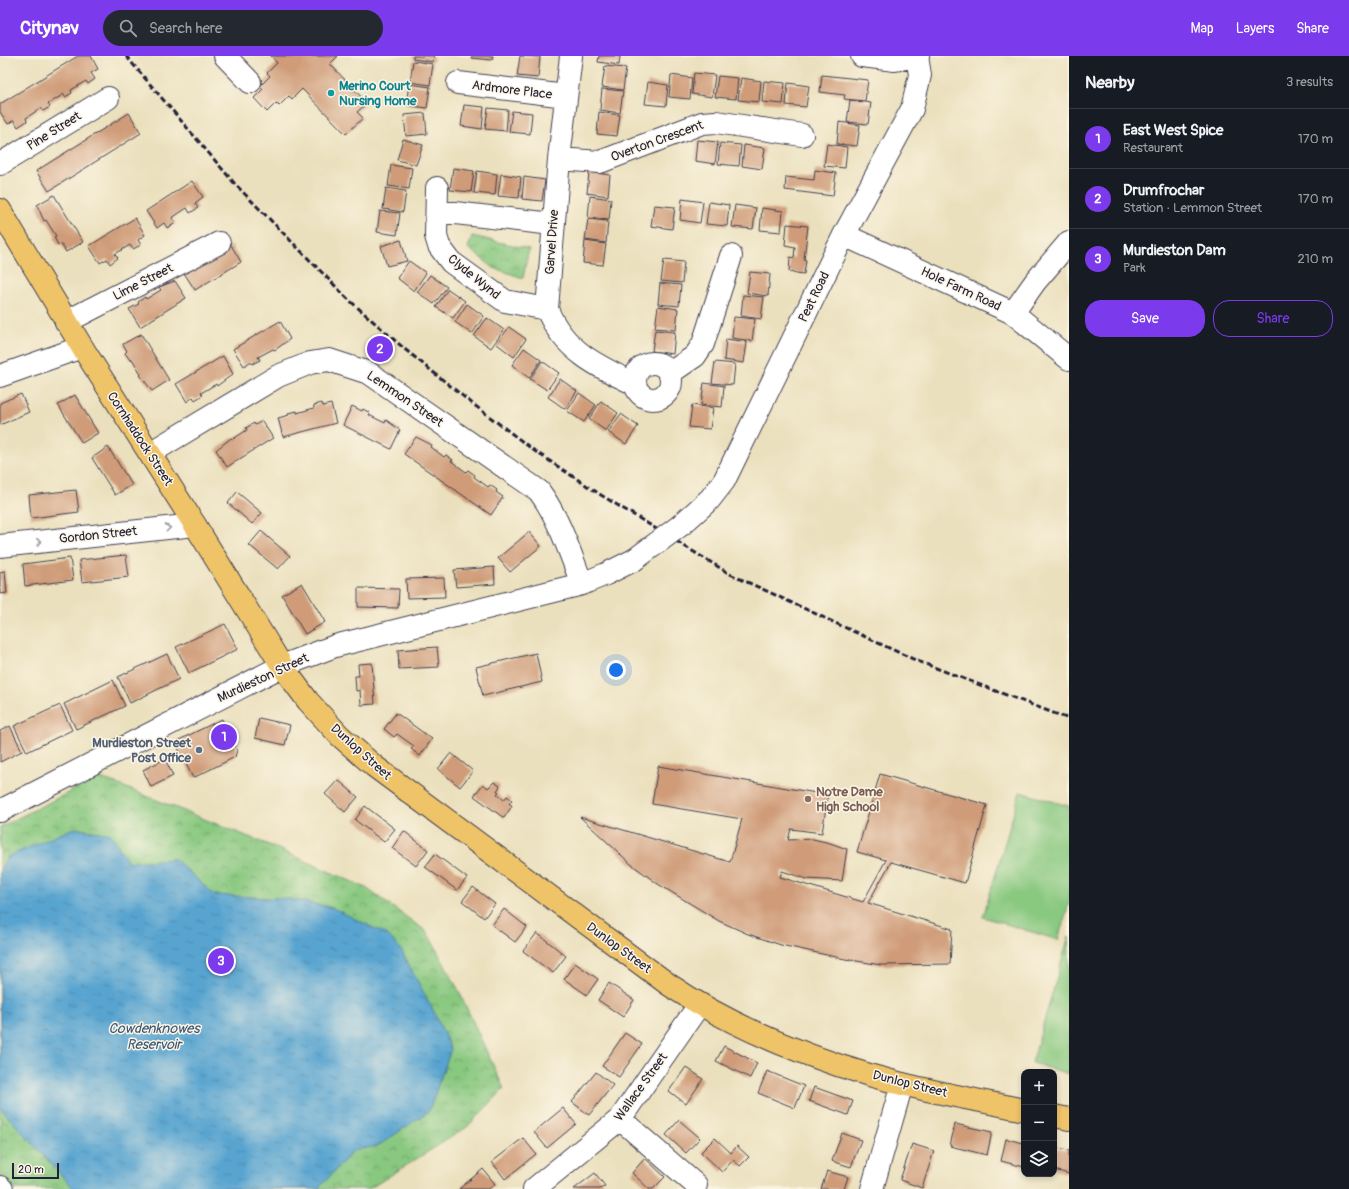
<!DOCTYPE html>
<html lang="en">
<head>
<meta charset="utf-8">
<style>
  :root { --surface:#171b24; --page:#242831; --text:#f1f3f6; --muted:#9ea1a6; --line:#363941; --accent:#7c3aed }
  body { margin:0; font-family:Pangolin,sans-serif; background:var(--page); color:var(--text) }
  .controls { position:absolute; right:12px; bottom:12px; display:grid; overflow:hidden; border-radius:8px; box-shadow:0 2px 6px #0003 }
  .controls button { width:36px; height:36px; display:grid; place-items:center; padding:0; border:0; border-bottom:1px solid var(--line); background:var(--surface); color:var(--text); font:20px sans-serif }
  .scale { position:absolute; left:12px; bottom:10px; width:47px; box-sizing:border-box; padding-left:4px; border:2px solid #22223b; border-top:0; font-size:11px; line-height:14px; white-space:nowrap; color:#22223b; -webkit-text-stroke:3px #fcf5e5; paint-order:stroke }
  .you { position:absolute; left:616px; top:614px; width:14px; height:14px; margin:-10px; border:3px solid #fff; border-radius:50%; background:#1a73e8; box-shadow:0 0 0 6px #1a73e833 }
  .badge { display:grid; place-items:center; width:26px; height:26px; border-radius:50%; background:var(--accent); color:#fff; font-size:13px; font-weight:700 }
  .pin { position:absolute; translate:-50% -50%; border:2px solid #fff; box-shadow:0 1px 4px #0006 }
  .list { margin:0; padding:0; list-style:none }
  h2 { display:flex; justify-content:space-between; align-items:center; height:52px; margin:0; padding:0 16px; font-size:17px }
  h2 small { font-size:13px; font-weight:400; color:var(--muted) }
  .list li { display:grid; grid-template-columns:26px 1fr auto; gap:12px; align-items:center; box-sizing:border-box; height:60px; padding:0 16px; border-top:1px solid var(--line) }
  .list b { display:block; font-size:15px; white-space:nowrap }
  .list p { margin:0; font-size:13px; white-space:nowrap; color:var(--muted) }
  .list em { font-size:13px; font-style:normal; color:var(--muted) }
  .actions { display:flex; gap:8px; padding:12px 16px }
  .actions a { flex:1; padding:9px 0; border:1px solid var(--accent); border-radius:16px; text-align:center; font-size:14px; color:var(--accent) }
  .actions .main { background:var(--accent); color:#fff }
  .icon { flex:none; width:22px; height:22px; fill:none; stroke:currentColor; stroke-width:2; stroke-linecap:round; stroke-linejoin:round }
  .map { position:relative; flex:none; width:1069px; height:1133px; overflow:hidden }
  header { display:flex; align-items:center; gap:24px; box-sizing:border-box; height:56px; padding:0 20px; background:var(--accent); color:#fff }
  header strong { font-size:19px }
  nav { display:flex; gap:22px; margin-inline-start:auto; font-size:14px }
  .search { width:280px; height:36px; background:var(--page); display:flex; align-items:center; gap:10px; box-sizing:border-box; padding:0 14px; border-radius:22px; color:var(--muted); font-size:15px }
  main { display:flex }
  aside { flex:1; background:var(--surface) }
  .map>svg:first-child { display:block }
</style>
</head>
<body>
<header>
<strong>Citynav</strong>
<div class="search"><svg class="icon" aria-label="search" viewBox="0 0 24 24"><circle cx="10" cy="10" r="6"/><path d="M15 15l6 6"/></svg>Search here</div>
<nav><a>Map</a><a>Layers</a><a>Share</a></nav>
</header>
<main>
<div class="map">
<svg width="1069" height="1133" viewBox="0 0 1069 1133">
  <defs>
    <pattern id="park-crowns" width="20" height="18" patternUnits="userSpaceOnUse"><rect width="20" height="18" fill="#88c87f"/><path d="M2 6a3 3 0 1 1 6 0M12 15a3 3 0 1 1 6 0" fill="none" stroke="#6fa269"/></pattern>
    <pattern id="water-ripples" width="26" height="14" patternUnits="userSpaceOnUse"><rect width="26" height="14" fill="#58a4d0"/><path d="M2 4q2-2 4 0t4 0M15 11q2-2 4 0t4 0" fill="none" stroke="#4885aa"/></pattern>
  </defs>
  <rect width="100%" height="100%" fill="#fcf5e5"/>
  <filter id="ink" filterUnits="userSpaceOnUse"><feTurbulence type="fractalNoise" baseFrequency=".025" numOctaves="2"/><feDisplacementMap in="SourceGraphic" scale="8" xChannelSelector="R" yChannelSelector="G"/><feConvolveMatrix kernelMatrix="1 2 1 2 8 2 1 2 1" color-interpolation-filters="sRGB"/></filter>
  <filter id="wash" filterUnits="userSpaceOnUse"><feTurbulence type="fractalNoise" baseFrequency=".012" numOctaves="4" result="noise"/><feDisplacementMap in="SourceGraphic" scale="16" xChannelSelector="R" yChannelSelector="G"/><feGaussianBlur stdDeviation="0.9" result="paint"/><feColorMatrix in="noise" values="0 0 0 0 0 0 0 0 0 0 0 0 0 0 0 0 0 1.4 0 .05"/><feComposite in="paint" operator="in"/></filter>
  <g filter="url(#wash)">
    <rect width="100%" height="100%" fill="#ebe0bd"/>
    <path fill="#88c87f" stroke="#55755d" d="M1020,736L1069,750V847L1058,884L983,861Z
      M1069,880V1018L1032,1007Z"/>
    <path fill="url(#park-crowns)" stroke="#55755d" d="M472,180L529,193L523,222L494,212L468,192Z
      M99,721L274,791L366,832L427,876L458,933L504,1033L467,1071L369,1133H0V771Z"/>
    <path fill="url(#water-ripples)" stroke="#3d6386" d="M74,772L111,778L128,806L175,803L214,839L290,843L333,852L388,879L401,894L434,956L451,993L429,1055L378,1090L354,1094L318,1133H74L0,1052V815L7,801Z"/>
    <g id="blocks">
      <path fill="#cf9b78" d="M78,0H91L98,13L91,17L95,23L88,28L86,25L71,34L72,37L65,41L64,38L48,48L50,51L43,55L41,52L26,62L27,65L18,71L14,64L8,68L0,56V48Z
        M271,0H338L330,8L367,47L357,56L363,62L346,78L302,33L292,43L289,40L279,50L276,47L267,56L254,42L263,33L260,30L270,20L267,17L277,7Z
        M413,0H434L433,6L413,3Z
        M472,0H493L492,4L471,2Z
        M520,0L540,1L538,22L517,20Z
        M599,0H620L619,9L598,6Z
        M413,5L433,8L430,29L410,26Z
        M605,10L626,12L623,34L602,31Z
        M694,17L715,19L712,41L692,38Z
        M671,19L692,22L690,43L669,41Z
        M822,19L868,24L865,45L844,43L845,39L820,36Z
        M718,20L738,22L736,43L715,41Z
        M741,22L761,25L759,46L738,44Z
        M764,25L785,27L783,48L762,46Z
        M648,26L668,29L666,50L645,48Z
        M788,27L809,30L806,51L786,49Z
        M409,28L430,31L427,52L406,49Z
        M602,33L623,35L620,57L600,54Z
        M850,44L871,47L868,68L847,66Z
        M464,49L484,51L482,73L461,70Z
        M488,52L508,54L506,75L485,73Z
        M512,55L532,57L530,78L509,76Z
        M599,56L620,59L617,80L597,78Z
        M129,57L141,77L49,135L36,115Z
        M425,57L427,78L406,80L404,59Z
        M839,66L860,69L857,90L837,88Z
        M403,83L423,89L416,109L397,104Z
        M697,84L718,86L715,108L695,105Z
        M720,87L741,89L739,110L718,108Z
        M827,88L847,91L845,112L824,110Z
        M744,89L765,92L762,113L742,110Z
        M391,109L412,112L409,133L388,130Z
        M453,112L474,115L471,136L450,134Z
        M815,114L836,117L833,140L785,134L786,121L814,124Z
        M477,115L497,118L495,139L474,137Z
        M589,116L610,119L608,140L587,137Z
        M501,118L521,121L519,142L498,140Z
        M524,121L545,124L542,145L522,143Z
        M192,125L203,141L195,147L198,152L190,157L187,152L172,162L176,167L167,172L164,167L157,172L146,155Z
        M386,132L406,135L403,156L383,153Z
        M54,139L83,186L66,196L61,188L58,189L54,181L56,180L46,164L44,165L37,149Z
        M590,140L611,143L609,164L588,162Z
        M682,143L703,146L700,167L680,164Z
        M709,146L729,149L727,170L706,168Z
        M654,149L675,151L672,173L651,170Z
        M735,149L756,152L753,173L732,171Z
        M762,152L783,155L781,176L760,174Z
        M380,155L400,157L397,179L377,176Z
        M135,162L145,179L138,184L141,189L133,193L130,189L115,198L118,202L110,208L107,203L100,207L89,190Z
        M588,163L608,165L606,187L585,184Z
        M787,168L808,170L804,203L806,204L804,218L789,216L790,201L794,202L795,191L785,189Z
        M401,184L407,205L387,210L381,190Z
        M585,185L606,188L603,209L583,207Z
        M231,189L241,206L195,234L184,217Z
        M664,204L684,206L682,227L661,225Z
        M409,205L426,217L414,235L397,222Z
        M750,216L770,218L768,240L747,237Z
        M430,219L447,231L434,248L417,236Z
        M175,225L186,242L140,271L129,253L139,248L138,246L145,241L146,243L161,234L159,231Z
        M660,227L681,229L679,250L658,248Z
        M448,233L465,245L453,262L436,251Z
        M743,239L764,241L761,263L741,260Z
        M467,248L484,260L472,278L455,266Z
        M658,250L678,253L676,274L655,272Z
        M734,261L755,263L752,285L732,282Z
        M487,262L504,274L491,292L474,280Z
        M280,265L290,283L275,294L273,293L258,301L260,304L252,308L250,306L244,310L233,293Z
        M509,271L526,283L514,301L497,288Z
        M655,274L675,276L673,298L652,295Z
        M141,278L169,324L152,335L140,319L141,318L132,303L130,304L125,297L127,295L123,288Z
        M726,283L747,286L744,307L724,304Z
        M524,292L541,304L529,322L512,309Z
        M223,300L233,318L217,330L216,328L201,337L203,339L195,344L193,341L187,346L176,328Z
        M542,305L559,317L547,334L530,323Z
        M715,306L735,308L733,329L712,327Z
        M560,323L577,335L565,353L548,341Z
        M704,327L724,330L722,351L701,349Z
        M579,337L596,349L584,366L567,355Z
        M21,338L29,356L0,369V347Z
        M75,339L98,377L82,387L58,349Z
        M601,345L618,357L606,375L589,363Z
        M322,347L323,350L331,348L336,367L283,381L278,362L289,359L288,357L297,355V357L314,352V349Z
        M692,349L713,352L710,373L689,371Z
        M352,350L362,355L363,353L370,357L369,359L385,367L386,364L400,374L391,393L343,369Z
        M621,358L638,370L626,388L608,376Z
        M262,365L273,382L227,411L216,394L231,382L233,383L247,374L246,372L254,367L255,369Z
        M416,381L432,389L431,391L444,401L446,399L453,404L451,405L466,416L468,414L475,419L474,421L488,431L490,429L497,434L496,436L503,441L491,459L404,398Z
        M108,391L132,429L115,439L92,402Z
        M76,434L79,456L31,462L29,439Z
        M237,436L262,457L252,468L228,447Z
        M261,475L290,500L278,513L249,489Z
        M529,476L541,490L510,516L498,502Z
        M126,499L129,521L82,526L79,504Z
        M70,502L73,524L25,530L23,508Z
        M494,511L495,528L456,531L454,514Z
        M5,515L7,537L0,538V516Z
        M444,522L445,541L407,542L406,523Z
        M302,527L325,566L305,578L282,539Z
        M358,532L399,533L398,552L358,551Z
        M225,568L238,593L189,617L176,591Z
        M437,591L439,611L399,613L398,594Z
        M536,597L542,626L483,640L476,611Z
        M167,598L179,623L130,647L118,621Z
        M372,607L375,648L361,649L360,634L356,635L355,620H359L358,608Z
        M113,624L125,650L76,673L64,648Z
        M60,649L72,674L27,696L14,670Z
        M396,657L432,683L420,700L411,693L414,690L397,678L394,681L384,673Z
        M259,662L290,669L285,689L255,682Z
        M222,663L237,694L235,701L193,722L175,686Z
        M10,670L22,695L0,706V675Z
        M451,697L473,715L460,731L438,713Z
        M165,703L173,720L151,731L143,714Z
        M658,710L828,739L822,777L791,773L788,784L813,783L830,787L847,793L842,825L807,823L782,815L780,821L863,846L886,804L857,796L880,718L987,749L965,827L891,806L868,847L952,873L950,908L881,909L845,903L781,889L748,878L719,865L658,828L631,808L580,761L730,806L742,763L652,748Z
        M338,724L358,741L345,756L325,738Z
        M494,726L500,730L497,735L499,736L497,738L504,744L507,740L512,744L509,747L512,750L504,762L474,740L483,728L488,732Z
        M365,750L395,773L384,786L355,764Z
        M404,775L428,794L416,810L392,792Z
        M435,798L467,822L457,834L425,811Z
        M473,831L495,848L484,862L462,845Z
        M504,853L527,871L515,886L492,869Z
        M537,877L566,900L553,917L523,895Z
        M575,907L598,923L587,939L564,923Z
        M609,927L634,944L623,961L598,944Z
        M625,977L642,988L619,1021L602,1010Z
        M724,990L757,1007L750,1022L716,1005Z
        M686,1011L703,1023L686,1048L669,1035Z
        M767,1015L804,1030L795,1052L758,1037Z
        M596,1016L613,1029L589,1059L572,1046Z
        M814,1031L853,1045L848,1059L809,1045Z
        M563,1052L576,1068L547,1092L534,1076Z
        M679,1064L700,1082L686,1097L666,1079Z
        M955,1068L992,1076L987,1099L950,1090Z
        M842,1077L861,1084L851,1111L832,1105Z
        M523,1082L536,1098L505,1123L492,1106Z
        M715,1082L731,1097L737,1090L749,1101L740,1110L733,1104L722,1116L701,1096Z
        M1006,1083L1024,1087V1111L1001,1105Z
        M912,1088L934,1095L922,1132L900,1124Z
        M1058,1092L1069,1094V1118L1054,1114Z
        M645,1102L665,1121L653,1133H649L632,1117Z
        M483,1113L495,1128L489,1133H459Z
        M827,1115L848,1121L844,1133H821Z
        M595,1117L605,1130L600,1133H574Z"/>
    </g>
  </g>
  <g filter="url(#ink)">
    <use href="#blocks" fill-opacity="0" stroke="#403e4e" stroke-width="1"/>
    <g fill="none" stroke-linecap="round" stroke-linejoin="round">
      <defs>
        <path id="minor" d="M225,0L250,26
          M571,0L559,103L547,253C563,294 597,310 635,328
          M862,0L895,4L918,0
          M458,27L566,40
          M559,103L600,106L702,67L716,66L802,79
          M0,108L108,42
          M437,132L436,180L439,190L451,206L505,245L547,253
          M437,155L553,168
          M844,179L1013,257L1069,303
          M1013,257L1035,226L1069,186
          M66,266L219,187
          M635 325a18 18 0 1 1 36 0a18 18 0 1 1-36 0Z
          M670,317L695,300L703,288L731,200
          M0,320L82,291
          M150,397L278,320L310,307L329,304L369,317L539,435C559,462 570,497 582,528
          M681,469L710,443L724,425L844,179L912,53L920,19L917,0
          M0,490L195,469
          M0,755L282,610L335,590L582,528L606,518L634,504
          M620,1063L696,1129
          M0,1131L2,1133
          M534,1133L620,1063L699,949
          M872,1133L902,1028"/>
        <path id="major" d="M0,154L82,291L195,469L282,610L308,645L340,680L374,710L668,928C734,973 823,1008 902,1028C942,1038 983,1045 1024,1054
          M1054,1060L1069,1063"/>
      </defs>
      <use href="#minor" stroke="#403e4e" stroke-width="24"/>
      <use href="#major" stroke="#403e4e" stroke-width="24"/>
      <use href="#minor" stroke="#fff" stroke-width="22"/>
      <use href="#major" stroke="#efc469" stroke-width="22"/>
      <path stroke="#22223b" stroke-width="3" stroke-dasharray="6 3" stroke-linecap="butt" d="M126,0L235,128L349,244L407,295L469,345L536,396L601,439L730,518L915,604L1069,663"/>
      <defs>
        <path id="minor-bridge" d="M634,504L681,469"/>
      </defs>
      <use href="#minor-bridge" stroke="#403e4e" stroke-width="24" stroke-linecap="butt"/>
      <use href="#minor-bridge" stroke="#fff" stroke-width="22"/>
    </g>
    <defs><path id="oneway-chevron" d="M-2-3.5L2.5 0L-2 3.5" fill="none" stroke-width="1.6" stroke-linecap="round" stroke-linejoin="round"/></defs>
    <g stroke="#9c9ca7">
      <use href="#oneway-chevron" transform="translate(168 472) rotate(-6)"/>
      <use href="#oneway-chevron" transform="translate(39 486) rotate(-6)"/>
    </g>
  </g>
  <circle fill="#0f9aa8" stroke="#fcf5e5" stroke-width="1.5" cx="331" cy="37" r="4"/>
  <circle fill="#5c6f8a" stroke="#fcf5e5" stroke-width="1.5" cx="199" cy="694" r="4"/>
  <circle fill="#8d6e63" stroke="#fcf5e5" stroke-width="1.5" cx="808" cy="743" r="4"/>
  <g text-anchor="middle" dominant-baseline="central" stroke-width="3" stroke-linejoin="round" paint-order="stroke">
    <g font-size="13" font-weight="bold" fill="#0d838f" stroke="#fcf5e5" text-anchor="start">
      <text x="339" y="30">Merino Court<tspan x="339" dy="15">Nursing Home</tspan></text>
    </g>
    <g font-size="13" fill="#22223b" stroke="#fcf5e5">
      <text transform="translate(512 34) rotate(7)">Ardmore Place</text>
      <text transform="translate(54 75) rotate(-32)">Pine Street</text>
      <text transform="translate(657 85) rotate(-20)">Overton Crescent</text>
      <text transform="translate(552 186) rotate(-86)">Garvel Drive</text>
      <text transform="translate(474 221) rotate(39)">Clyde Wynd</text>
      <text transform="translate(143 226) rotate(-27)">Lime Street</text>
      <text transform="translate(961 233) rotate(25)">Hole Farm Road</text>
      <text transform="translate(814 241) rotate(-64)">Peat Road</text>
      <text transform="translate(405 343) rotate(34)">Lemmon Street</text>
      <text transform="translate(140 383) rotate(57)">Cornhaddock Street</text>
      <text transform="translate(98 479) rotate(-6)">Gordon Street</text>
      <text transform="translate(263 622) rotate(-25)">Murdieston Street</text>
      <text transform="translate(361 696) rotate(42)">Dunlop Street</text>
      <text transform="translate(619 892) rotate(36)">Dunlop Street</text>
      <text transform="translate(910 1028) rotate(14)">Dunlop Street</text>
      <text transform="translate(641 1031) rotate(-54)">Wallace Street</text>
    </g>
    <g font-size="13" font-weight="bold" fill="#4e5e75" stroke="#fcf5e5" text-anchor="end">
      <text x="191" y="687">Murdieston Street<tspan x="191" dy="15">Post Office</tspan></text>
    </g>
    <g font-size="13" font-weight="bold" fill="#785e54" stroke="#fcf5e5" text-anchor="start">
      <text x="816" y="736">Notre Dame<tspan x="816" dy="15">High School</tspan></text>
    </g>
    <g font-size="14" font-style="italic" fill="#385677" stroke="#fcf5e5">
      <text x="154" y="972">Cowdenknowes<tspan x="154" dy="16">Reservoir</tspan></text>
    </g>
  </g>
</svg>
<div class="controls">
<button>+</button>
<button>−</button>
<button><svg class="icon" aria-label="layers" viewBox="0 0 24 24"><path d="M12 4l9 5-9 5-9-5zM3 14l9 5 9-5"/></svg></button>
</div>
<div class="scale">20 m</div>
<div class="you"></div>
<div class="pin badge" style="left:224px;top:681px">1</div>
<div class="pin badge" style="left:380px;top:293px">2</div>
<div class="pin badge" style="left:221px;top:905px">3</div>
</div>
<aside>
<h2>Nearby<small>3 results</small></h2>
<ul class="list">
<li><span class="badge">1</span><div><b>East West Spice</b><p>Restaurant</p></div><em>170 m</em></li>
<li><span class="badge">2</span><div><b>Drumfrochar</b><p>Station · Lemmon Street</p></div><em>170 m</em></li>
<li><span class="badge">3</span><div><b>Murdieston Dam</b><p>Park</p></div><em>210 m</em></li>
</ul>
<div class="actions"><a class="main">Save</a><a>Share</a></div>
</aside>
</main>
</body>
</html>
